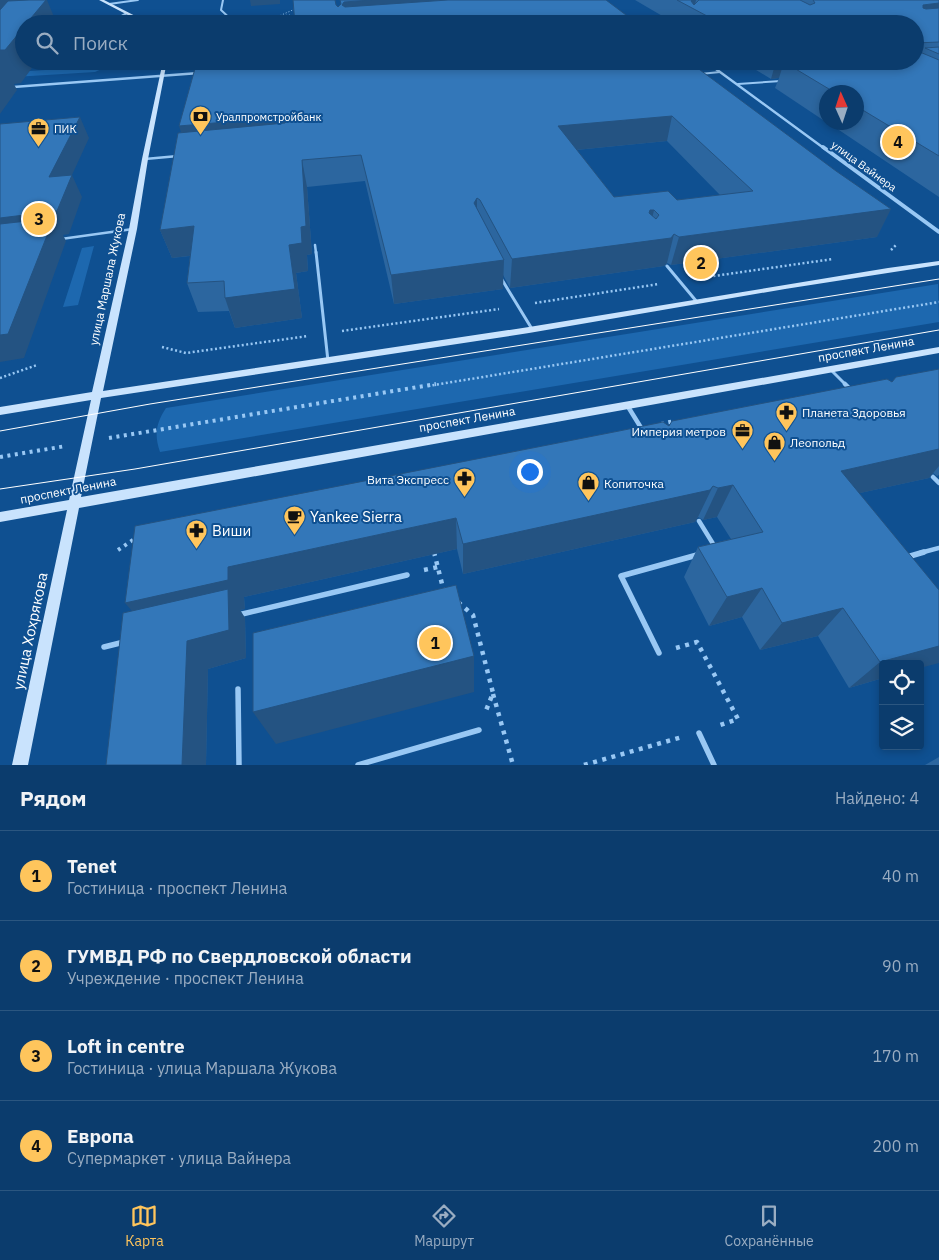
<!DOCTYPE html>
<html lang="ru">
<head>
<meta charset="utf-8">
<style>
  :root { --surface:#0b3c6d; --page:#194775; --text:#f1f3f6; --muted:#9aadc2; --line:#2b5680; --accent:#ffc55c }
  body { margin:0; font-family:"IBM Plex Sans",sans-serif; background:var(--page); color:var(--text) }
  .controls { position:absolute; right:15px; bottom:15px; display:grid; overflow:hidden; border-radius:5px; box-shadow:0 2px 8px #0003 }
  .controls button { width:45px; height:45px; display:grid; place-items:center; padding:0; border:0; border-bottom:1px solid var(--line); background:var(--surface); color:var(--text); font:25px sans-serif }
  .compass { position:absolute; left:819px; top:85px; width:45px; height:45px; border-radius:50%; background:var(--surface); box-shadow:0 2px 8px #0003; rotate:357deg }
  .you { position:absolute; left:529px; top:471px; width:18px; height:18px; margin:-12px; border:4px solid #fff; border-radius:50%; background:#1a73e8; box-shadow:0 0 0 8px #1a73e833 }
  .badge { display:grid; place-items:center; width:32px; height:32px; border-radius:50%; background:var(--accent); color:#111; font-size:16px; font-weight:700 }
  .pin { position:absolute; translate:-50% -50%; border:2px solid #fff; box-shadow:0 1px 5px #0006 }
  .list { margin:0; padding:0; list-style:none }
  h2 { display:flex; justify-content:space-between; align-items:center; height:65px; margin:0; padding:0 20px; font-size:21px }
  h2 small { font-size:16px; font-weight:400; color:var(--muted) }
  .list li { display:grid; grid-template-columns:32px 1fr auto; gap:15px; align-items:center; box-sizing:border-box; height:90px; padding:0 20px; border-top:1px solid var(--line) }
  .list b { display:block; font-size:19px; white-space:nowrap }
  .list p { margin:0; font-size:16px; white-space:nowrap; color:var(--muted) }
  .list em { font-size:16px; font-style:normal; color:var(--muted) }
  .icon { flex:none; width:28px; height:28px; fill:none; stroke:currentColor; stroke-width:2; stroke-linecap:round; stroke-linejoin:round }
  .map { position:relative; flex:none; width:939px; height:765px; overflow:hidden }
  .search { position:absolute; background:var(--surface); box-shadow:0 2px 8px #0003; left:15px; right:15px; top:15px; height:55px; display:flex; align-items:center; gap:12px; box-sizing:border-box; padding:0 18px; border-radius:28px; color:var(--muted); font-size:19px }
  .sheet { height:425px; background:var(--surface) }
  nav { display:flex; justify-content:space-around; align-items:center; box-sizing:border-box; height:70px; border-top:1px solid var(--line); background:var(--surface); font-size:14px; color:var(--muted) }
  nav a { display:grid; justify-items:center; gap:2px }
  nav .on { color:var(--accent) }
  .map>svg:first-child { display:block }
</style>
</head>
<body>
<div class="map">
<svg width="939" height="765" viewBox="0 0 939 765">
  <rect width="100%" height="100%" fill="#0f5091"/>
  <path fill="#1d68af" d="M44,61H116L110,63L39,67Z
    M108,66L95,72L14,77L13,72Z
    M94,246L78,305L63,307L82,248Z
    M938,284L939,322L160,452C154,435 156,423 166,408Z"/>
  <g fill="none" stroke-linecap="round" stroke-linejoin="round">
    <path stroke="#99c8f4" stroke-width="1" stroke-dasharray="1 2" stroke-linecap="butt" d="M250,18L291,15L292,24
      M633,22L672,19
      M261,24L295,9"/>
    <path stroke="#99c8f4" stroke-width="2.5" stroke-dasharray="2 2.5" stroke-linecap="butt" d="M891,250L897,244
      M700,278L833,259
      M535,303L659,284
      M342,331L499,309
      M162,347L186,353L308,336
      M0,378L37,365
      M428,386L939,302"/>
    <path stroke="#99c8f4" stroke-width="4" stroke-dasharray="3 4.5" stroke-linecap="butt" d="M661,424L674,421
      M109,438L436,384
      M0,457L66,446
      M118,550L136,538
      M433,550L434,553"/>
    <path stroke="#99c8f4" stroke-width="4.5" stroke-dasharray="4 5.5" stroke-linecap="butt" d="M434,552L443,588L446,591
      M424,570L438,567
      M458,602L473,615L493,693L485,713
      M676,648L697,642L738,719L717,726
      M493,694L513,765
      M584,765L682,737"/>
    <path stroke="#99c8f4" stroke-width="2" d="M223,0L221,10L236,24
      M109,4L138,0
      M107,24L127,13
      M700,74L720,72
      M738,84L781,81"/>
    <path stroke="#99c8f4" stroke-width="2.5" d="M145,159L178,156
      M61,239L133,229
      M315,245L316,253"/>
    <path stroke="#99c8f4" stroke-width="3" d="M316,252L328,361
      M667,266L697,302
      M501,278L532,329
      M830,369L847,386"/>
    <path stroke="#99c8f4" stroke-width="4.5" d="M845,384L851,390
      M627,405L643,431
      M933,477L939,483
      M699,521L715,547
      M920,553L939,548"/>
    <path stroke="#99c8f4" stroke-width="5.5" d="M907,557L924,552
      M238,615L407,575
      M104,647L124,642
      M659,653L621,576L697,555
      M238,689L239,765
      M699,733L714,765
      M358,765L479,730"/>
    <path stroke="#99c8f4" stroke-width="2.5" d="M705,61L825,149
      M0,88L199,73"/>
    <path stroke="#99c8f4" stroke-width="4" d="M823,147L939,232"/>
    <path fill="#c9e3fd" fill-rule="evenodd" d="M99,0H104L151,24H145Z
      M163,61H167L148,159L137,229L103,391L529,327L888,268L939,261V265L785,289L529,333L101,398L81,497L939,347V353L79,508L28,765H12L67,510L0,522V512L69,500L91,400L0,415V407L92,392L129,229L142,159Z"/>
    <path stroke="#fff" stroke-width="1" d="M0,431L150,404L939,279
      M0,489L135,469L939,330"/>
  </g>
  <path fill="#2c669f" fill-rule="evenodd" d="M635,0H939V197L827,122H856V92H826V122L775,88L779,78L771,79L741,61H776L775,66L776,61H915V24H676Z
    M688,61L877,237L671,265L667,263L664,266L510,288L503,275V289L394,304L365,181L307,187L312,254L307,255L308,271L296,273L302,318L235,328L229,311L198,312L187,283L190,256L172,258L160,230L181,132L208,67ZM667,141L720,195L677,200L614,197L576,150Z
    M939,369V475L937,476L933,473L929,478L860,493L883,664V678L849,688L818,636L760,650L742,617L709,626L684,577L698,547L731,539L717,517L703,520L698,517L695,522L463,574L457,549L244,597L245,609L240,610L245,618L246,658L208,669L206,765H106L132,611L669,426L892,382Z
    M939,757V765H925Z"/>
  <path fill="#245382" d="M0,0H18L0,19Z
    M46,0H47L57,24H26Z
    M250,0H280V4L251,6Z
    M372,0H540L347,21L342,5L344,2Z
    M692,0H696L694,9L691,1Z
    M939,3V24L915,27L923,5Z
    M24,27V61H37L21,83L14,84L17,90L0,114V50Z
    M776,61H787L786,63L784,62L779,78L771,79Z
    M672,116L667,141L555,152L558,126Z
    M80,117L89,138L72,175L82,197L69,234L63,235L66,241L24,358L0,362V218L49,177Z
    M285,117L290,142L187,152L179,126Z
    M302,160L307,187L312,254L307,255L308,271L296,273L302,318L235,328L225,298L289,245L301,227Z
    M477,198V226L474,203Z
    M891,209L877,237L671,265L679,237Z
    M650,210H654L648,237L644,238Z
    M194,226L204,254L172,258L160,230Z
    M674,234L667,263L664,266L510,288L512,259Z
    M504,260L503,289L394,304L391,275Z
    M939,449V466L929,478L819,502L841,471Z
    M733,485L717,517L703,520L718,488Z
    M713,486L698,517L695,522L463,574V544Z
    M456,518L457,549L244,597L245,609L240,610L245,618L246,658L208,669L206,765H182L187,641L149,631L125,603L228,567Z
    M762,588L742,617L709,626L727,597Z
    M843,608L818,636L760,650L782,623Z
    M939,646V663L920,668V664H883V678L849,688L880,662Z
    M474,656V692L276,744L253,712Z"/>
  <path fill="#3377b9" stroke="#245382" fill-rule="evenodd" d="M29,0H46L26,24H24V27L5,50H0V10L8,1Z
    M293,0H335L336,5L338,7L341,4L340,0H372L344,2L342,5L345,7L448,0H606L638,24H295Z
    M677,0H692L691,1L694,5L699,0H800L810,5L815,3L813,0H939V3L923,5V8L926,9L939,8V42L915,43V24H722Z
    M939,47V54L925,48Z
    M915,50L939,60V156L856,106V92H834L784,62L794,61H915Z
    M210,61H688L836,171L891,209L679,237L674,234L671,238L512,259L480,200L477,198L474,203L504,260L391,275L361,155L302,160L306,226L301,227L302,243L289,245L295,289L225,298L224,281L187,283L194,226L160,230L178,133L285,123L288,120L285,117L179,126L196,65L208,67ZM672,116L753,191L677,200L668,191L614,197L558,126ZM650,210H654L659,215L656,219L649,213Z
    M80,117L49,177L72,175L57,211L0,218V124Z
    M54,218L8,334L0,335V224Z
    M939,369V449L841,471L939,590V646L880,662L843,608L782,623L762,588L727,597L698,547L763,532L733,485L718,488L713,486L710,490L463,544L456,518L228,567V580L125,603L135,526L619,431L663,422L669,426L672,421L887,379L892,382L896,377Z
    M456,585L474,656L253,712V633Z
    M228,589L229,630L187,641L182,765H106L123,613Z"/>
  <defs>
    <symbol id="bank-pin" viewBox="-11 -11 22 30"><path d="M0 17L-7.5 6A9.5 9.5 0 1 1 7.5 6Z" fill="#ffc55c" stroke="#0f5091"/><path d="M-6-4H6V4H-6ZM0-2.3a2.3 2.3 0 1 0 0 4.6a2.3 2.3 0 1 0 0-4.6Z" fill="#111"/></symbol>
    <symbol id="office-pin" viewBox="-11 -11 22 30"><path d="M0 17L-7.5 6A9.5 9.5 0 1 1 7.5 6Z" fill="#ffc55c" stroke="#0f5091"/><path d="M-6-3h4V-5.5h4V-3h4V5H-6ZM-1-4.5V-3h2v-1.5ZM-6 0V1H6V0Z" fill="#111"/></symbol>
    <symbol id="pharmacy-pin" viewBox="-11 -11 22 30"><path d="M0 17L-7.5 6A9.5 9.5 0 1 1 7.5 6Z" fill="#ffc55c" stroke="#0f5091"/><path d="M-2-6h4v4h4v4h-4v4h-4v-4h-4v-4h4Z" fill="#111"/></symbol>
    <symbol id="shop-pin" viewBox="-11 -11 22 30"><path d="M0 17L-7.5 6A9.5 9.5 0 1 1 7.5 6Z" fill="#ffc55c" stroke="#0f5091"/><path d="M-5-2.5h2.3a2.7 3.5 0 0 1 5.4 0H5L5.5 6h-11ZM-1.5-2.5h3a1.5 2.3 0 0 0-3 0Z" fill="#111"/></symbol>
    <symbol id="cafe-pin" viewBox="-11 -11 22 30"><path d="M0 17L-7.5 6A9.5 9.5 0 1 1 7.5 6Z" fill="#ffc55c" stroke="#0f5091"/><path d="M-5.5-4.5H6V0H3Q3 3.5 0 3.5H-2.5Q-5.5 3.5-5.5 0ZM3-3.2v2h1.7v-2ZM-6 4.5H4V6H-6Z" fill="#111"/></symbol>
  </defs>
  <g fill-rule="evenodd">
    <use href="#bank-pin" x="188" y="104" width="25" height="34"/>
    <use href="#office-pin" x="26" y="116" width="25" height="34"/>
    <use href="#pharmacy-pin" x="774" y="400" width="25" height="34"/>
    <use href="#office-pin" x="730" y="418" width="25" height="34"/>
    <use href="#shop-pin" x="762" y="430" width="25" height="34"/>
    <use href="#pharmacy-pin" x="452" y="466" width="25" height="34"/>
    <use href="#shop-pin" x="576" y="470" width="25" height="34"/>
    <use href="#cafe-pin" x="282" y="504" width="25" height="34"/>
    <use href="#pharmacy-pin" x="184" y="518" width="25" height="34"/>
  </g>
  <g text-anchor="middle" dominant-baseline="central" stroke-width="4" stroke-linejoin="round" paint-order="stroke">
    <g font-size="11" fill="#fff" stroke="#0f5091" text-anchor="start">
      <text x="216" y="117">Уралпромстройбанк</text>
      <text x="54" y="129">ПИК</text>
    </g>
    <g font-size="11" fill="#fff" stroke="#0f5091">
      <text transform="translate(864 166) rotate(36)">улица Вайнера</text>
    </g>
    <g font-size="12" fill="#fff" stroke="#0f5091">
      <text transform="translate(107 279) rotate(-78)">улица Маршала Жукова</text>
      <text transform="translate(866 349) rotate(-10)">проспект Ленина</text>
      <text transform="translate(467 419) rotate(-10)">проспект Ленина</text>
      <text transform="translate(68 490) rotate(-11)">проспект Ленина</text>
    </g>
    <g font-size="12" fill="#fff" stroke="#0f5091" text-anchor="start">
      <text x="802" y="412">Планета Здоровья</text>
      <text x="726" y="431" text-anchor="end">Империя метров</text>
      <text x="790" y="442">Леопольд</text>
      <text x="449" y="479" text-anchor="end">Вита Экспресс</text>
      <text x="604" y="483">Копиточка</text>
    </g>
    <g font-size="15" fill="#fff" stroke="#0f5091" text-anchor="start">
      <text x="310" y="516">Yankee Sierra</text>
      <text x="212" y="530">Виши</text>
    </g>
    <g font-size="15" fill="#fff" stroke="#0f5091">
      <text transform="translate(30 631) rotate(-78)">улица Хохрякова</text>
    </g>
  </g>
</svg>
<div class="controls">
<button><svg class="icon" aria-label="locate" viewBox="0 0 24 24"><circle cx="12" cy="12" r="6"/><path d="M12 2v4M12 18v4M2 12h4M18 12h4"/></svg></button>
<button><svg class="icon" aria-label="layers" viewBox="0 0 24 24"><path d="M12 4l9 5-9 5-9-5zM3 14l9 5 9-5"/></svg></button>
</div>
<svg class="compass" viewBox="-18 -18 36 36"><path d="M0-13l5 13h-10z" fill="#e53935"/><path d="M0 13l5-13h-10z" fill="#9aadc2"/></svg>
<div class="you"></div>
<div class="pin badge" style="left:435px;top:643px">1</div>
<div class="pin badge" style="left:701px;top:263px">2</div>
<div class="pin badge" style="left:39px;top:219px">3</div>
<div class="pin badge" style="left:898px;top:142px">4</div>
<div class="search"><svg class="icon" aria-label="search" viewBox="0 0 24 24"><circle cx="10" cy="10" r="6"/><path d="M15 15l6 6"/></svg>Поиск</div>
</div>
<section class="sheet">
<h2>Рядом<small>Найдено: 4</small></h2>
<ul class="list">
<li><span class="badge">1</span><div><b>Tenet</b><p>Гостиница · проспект Ленина</p></div><em>40 m</em></li>
<li><span class="badge">2</span><div><b>ГУМВД РФ по Свердловской области</b><p>Учреждение · проспект Ленина</p></div><em>90 m</em></li>
<li><span class="badge">3</span><div><b>Loft in centre</b><p>Гостиница · улица Маршала Жукова</p></div><em>170 m</em></li>
<li><span class="badge">4</span><div><b>Европа</b><p>Супермаркет · улица Вайнера</p></div><em>200 m</em></li>
</ul>
</section>
<nav>
<a class="on"><svg class="icon" aria-label="map" viewBox="0 0 24 24"><path d="M3 6l6-2 6 2 6-2v14l-6 2-6-2-6 2zM9 4v14M15 6v14"/></svg>Карта</a>
<a><svg class="icon" aria-label="directions" viewBox="0 0 24 24"><path d="M12 3l9 9-9 9-9-9zM9 14v-3h6M13 9l2 2-2 2"/></svg>Маршрут</a>
<a><svg class="icon" aria-label="saved" viewBox="0 0 24 24"><path d="M7 4h10v16l-5-4-5 4z"/></svg>Сохранённые</a>
</nav>
</body>
</html>
